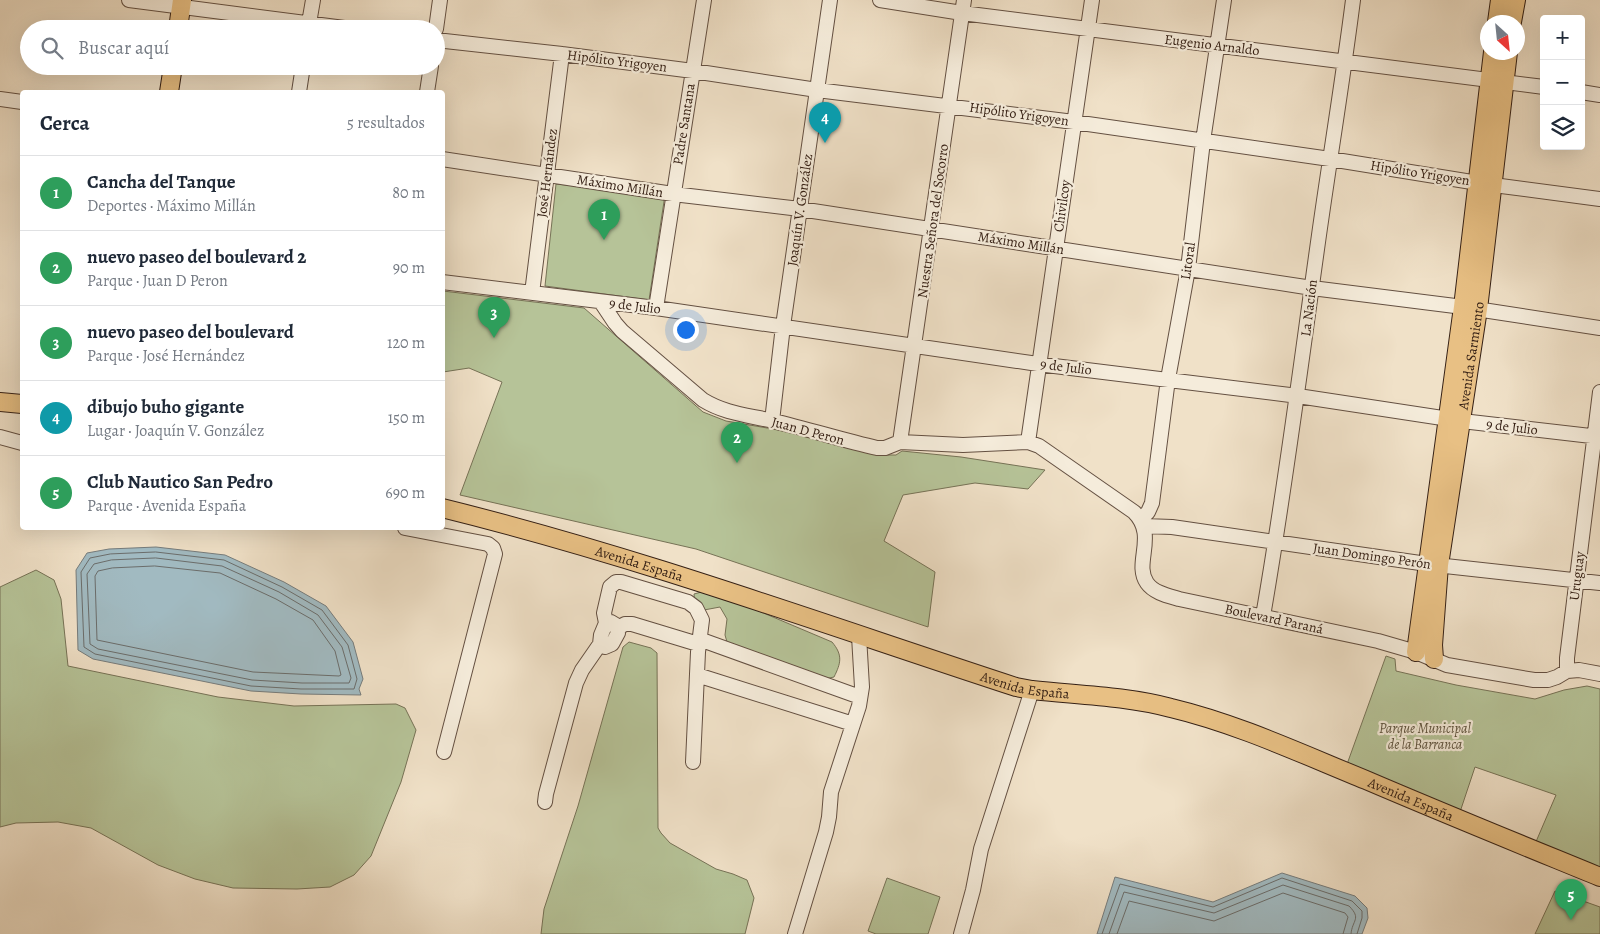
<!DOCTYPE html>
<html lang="es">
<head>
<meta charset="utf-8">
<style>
  :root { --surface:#fff; --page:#f6f6f7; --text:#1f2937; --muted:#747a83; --line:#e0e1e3; --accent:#8f2418 }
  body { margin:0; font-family:Alegreya,serif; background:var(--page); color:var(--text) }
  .controls { position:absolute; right:15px; top:15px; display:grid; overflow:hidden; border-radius:5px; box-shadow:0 5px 20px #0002 }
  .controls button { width:45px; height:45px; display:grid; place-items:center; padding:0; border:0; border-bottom:1px solid var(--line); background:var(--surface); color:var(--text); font:25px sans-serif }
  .compass { position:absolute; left:1480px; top:15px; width:45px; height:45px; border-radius:50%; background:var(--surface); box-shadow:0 5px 20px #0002; rotate:153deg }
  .you { position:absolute; left:685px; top:329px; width:18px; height:18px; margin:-12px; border:4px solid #fff; border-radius:50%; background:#1a73e8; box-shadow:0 0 0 8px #1a73e833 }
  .badge { display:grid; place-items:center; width:32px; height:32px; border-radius:50%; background:var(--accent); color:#fff; font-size:16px; font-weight:700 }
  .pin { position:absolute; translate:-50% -41px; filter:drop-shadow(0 1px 2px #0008) }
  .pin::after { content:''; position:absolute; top:26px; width:18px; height:15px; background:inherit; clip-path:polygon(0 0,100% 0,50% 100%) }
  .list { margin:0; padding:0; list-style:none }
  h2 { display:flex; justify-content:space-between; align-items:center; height:65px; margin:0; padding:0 20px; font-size:21px }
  h2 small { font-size:16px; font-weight:400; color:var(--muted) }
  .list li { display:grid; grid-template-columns:32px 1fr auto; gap:15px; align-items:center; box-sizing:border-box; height:75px; padding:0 20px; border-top:1px solid var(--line) }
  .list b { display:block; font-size:19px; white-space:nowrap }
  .list p { margin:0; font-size:16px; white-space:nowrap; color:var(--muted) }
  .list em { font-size:16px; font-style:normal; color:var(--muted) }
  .icon { flex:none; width:28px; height:28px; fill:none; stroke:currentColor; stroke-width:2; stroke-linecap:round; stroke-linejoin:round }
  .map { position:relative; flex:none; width:1600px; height:934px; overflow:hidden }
  .search { position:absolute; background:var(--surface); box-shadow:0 5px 20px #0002; left:20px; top:20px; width:425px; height:55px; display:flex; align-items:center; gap:12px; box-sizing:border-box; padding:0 18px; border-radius:28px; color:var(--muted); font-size:19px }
  .panel { position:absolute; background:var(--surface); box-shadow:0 5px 20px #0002; left:20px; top:90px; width:425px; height:440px; border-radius:5px }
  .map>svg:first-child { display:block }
</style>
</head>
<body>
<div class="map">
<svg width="1600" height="934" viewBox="0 0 1600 934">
  <rect width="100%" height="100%" fill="#f0e1c8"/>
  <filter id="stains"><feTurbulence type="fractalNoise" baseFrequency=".004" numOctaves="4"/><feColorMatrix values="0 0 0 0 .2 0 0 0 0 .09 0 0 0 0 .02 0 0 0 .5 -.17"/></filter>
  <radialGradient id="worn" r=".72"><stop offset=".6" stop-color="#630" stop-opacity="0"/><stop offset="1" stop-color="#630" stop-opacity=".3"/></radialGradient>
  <path fill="#b6c398" stroke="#767256" d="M556,184L665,195L649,300L545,286Z
    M443,291L584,308L703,412L726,421L773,429L885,455H896L902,451L961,457L1045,470L1028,489L975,483L903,495L884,541L935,572L928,627L696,549L460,495L502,382L469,368L443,372Z
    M36,570L54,580L61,599L68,666L218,697L294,706L396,704L405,708L416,730L401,782L371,856L354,875L330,887L297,889L233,888L195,879L158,865L91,828L58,822L16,823L0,827V587Z
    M709,590L832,642C843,655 841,663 834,677L816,681L729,649L725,635L727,619L720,607L704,610L695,605L694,594Z
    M629,642L651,648L657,653L658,828L661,833L670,843L716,869L733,874L747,880L754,898L745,934H541L544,909L578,806L623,647Z
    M1386,656L1395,659L1396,671L1456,685L1535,699L1564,690L1587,686L1600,689V870L1535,844L1556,795L1475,767L1460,812L1346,767Z
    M887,878L940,897L928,934H876L868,931Z
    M1555,891L1600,907V934H1535Z"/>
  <path fill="#a1bac1" stroke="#767c7c" d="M156,547L225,555L284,582L326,606L353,642L363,679L359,689L361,695L301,694L251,691L93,659L78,650L76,570L87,553L109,549Z
    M1282,873L1355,896L1367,908L1368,918L1362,934H1097L1115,877L1213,902Z"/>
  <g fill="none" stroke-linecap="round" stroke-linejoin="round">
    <path stroke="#6b6d6b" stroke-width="1" d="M156,552L224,560L282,587L322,610L348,645L357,679L354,689H301L251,686L95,654L84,647L81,572L90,558L110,554Z
      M156,558L222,566L279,592L318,615L342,647L351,678L349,683H302L252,680L98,649L90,644L87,574L94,564L111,560Z
      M155,566L220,573L276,599L313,620L335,651L341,675L339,676L253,672L97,640L95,576L98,571L112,568Z
      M1102,934L1120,884L1213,907L1282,878L1352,901L1362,911V918L1357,934
      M1109,934L1124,892L1214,913L1283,885L1349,906C1362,919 1352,920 1351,934
      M1117,934L1129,901L1214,921L1283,893L1345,913L1348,917L1343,934"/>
    <defs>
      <path id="minor" d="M129,0L352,29
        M880,0L962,13L1088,29L1544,87
        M308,29L313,0
        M436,29L440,0
        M436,40L562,54L693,71L817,90L1074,122L1330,159L1478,183L1600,199
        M299,92L303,66
        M427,92L431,66
        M1581,92L1600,95
        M0,99L22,102
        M442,159L673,194L800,209L1312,288L1463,307L1600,328
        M442,282L656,308L1038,364L1298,396L1462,421L1600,437
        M532,293L562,54
        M601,302L615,323L622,331L703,400C726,414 748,415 773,421C808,429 842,440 877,448H885L900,442L963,445L1028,442L1039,446L1134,512C1158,536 1133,563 1147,583C1154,593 1169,596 1179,599L1378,641L1416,652L1447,665L1534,680H1548L1557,677L1567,671L1579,670L1600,674
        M656,308L704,0
        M772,421L783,326L830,0
        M0,437L22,443
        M900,442L964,0
        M1028,442L1092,0
        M1141,519L1148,512L1152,503L1168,379L1188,269L1203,141L1224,0
        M1144,526L1172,527L1427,564L1600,583
        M405,528L488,544L493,548L495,554L444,752
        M1263,616C1285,490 1301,363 1319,235C1330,157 1343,79 1353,0
        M606,623L611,622L616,625L618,633L612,644L605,647L600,644L601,635L606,623L604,613L610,587L616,582H621L688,602L696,608L702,620L698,652L693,762
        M618,628L625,624H632L698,644
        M699,639L860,697
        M1567,671V658L1600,392
        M697,675L853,724
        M545,802L546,794L576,683L582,670L600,644
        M795,934L826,832L829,817L831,792L859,706L862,687L859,636
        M961,934L973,890L981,849L1032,690"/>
      <g id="major">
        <path d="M1497,22L1500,0"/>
        <path d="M1512,22L1516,0"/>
        <path d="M178,29L182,0"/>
        <path d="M169,92L173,66"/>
        <path d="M0,402L22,404"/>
        <path id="s1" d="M442,508C637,556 826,625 1016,687L1032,690C1078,695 1126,696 1171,708C1238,724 1302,754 1366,780C1443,813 1522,845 1600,877"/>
        <path d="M1416,652L1463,307L1493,52"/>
        <path id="s2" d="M1434,659L1433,645L1439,565L1478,309L1508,52"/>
      </g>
    </defs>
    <use href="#minor" stroke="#645042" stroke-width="16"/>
    <use href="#major" stroke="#352015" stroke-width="20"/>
    <use href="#minor" stroke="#f5ecdb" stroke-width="14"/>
    <use href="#major" stroke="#e8c084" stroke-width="18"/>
  </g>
  <g text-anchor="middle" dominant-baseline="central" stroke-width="4.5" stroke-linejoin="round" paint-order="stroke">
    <g font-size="14" fill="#352015" stroke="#f5ecdb">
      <text transform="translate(1212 45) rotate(7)">Eugenio Arnaldo</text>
      <text transform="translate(617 61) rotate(7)">Hipólito Yrigoyen</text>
      <text transform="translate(1019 114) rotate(8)">Hipólito Yrigoyen</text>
      <text transform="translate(684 124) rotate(-81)">Padre Santana</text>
      <text transform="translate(547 173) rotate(-83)">José Hernández</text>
      <text transform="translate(1420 173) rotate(9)">Hipólito Yrigoyen</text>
      <text transform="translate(620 186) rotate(9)">Máximo Millán</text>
      <text transform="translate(1062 206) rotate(-82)">Chivilcoy</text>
      <text transform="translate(800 210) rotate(-82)">Joaquín V. González</text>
      <text transform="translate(933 221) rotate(-82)">Nuestra Señora del Socorro</text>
      <text transform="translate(1021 243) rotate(9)">Máximo Millán</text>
      <text transform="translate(1188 261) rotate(-82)">Litoral</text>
      <text transform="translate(635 306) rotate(7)">9 de Julio</text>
      <text transform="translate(1309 308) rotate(-83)">La Nación</text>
      <text stroke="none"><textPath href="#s2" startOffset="306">Avenida Sarmiento</textPath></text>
      <text transform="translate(1066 367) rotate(7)">9 de Julio</text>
      <text transform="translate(1512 427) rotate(7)">9 de Julio</text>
      <text transform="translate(808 431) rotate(15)">Juan D Peron</text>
      <text transform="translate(1372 556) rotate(8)">Juan Domingo Perón</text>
      <text stroke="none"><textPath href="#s1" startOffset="205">Avenida España</textPath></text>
      <text transform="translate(1577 576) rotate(-83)">Uruguay</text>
      <text transform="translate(1274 619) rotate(12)">Boulevard Paraná</text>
      <text stroke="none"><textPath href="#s1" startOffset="610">Avenida España</textPath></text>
      <text stroke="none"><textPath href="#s1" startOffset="1015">Avenida España</textPath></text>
    </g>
    <g font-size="14" font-style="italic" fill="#5c513c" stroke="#f5ecdb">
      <text x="1425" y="728">Parque Municipal<tspan x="1425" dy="16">de la Barranca</tspan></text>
    </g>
  </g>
  <rect width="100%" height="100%" filter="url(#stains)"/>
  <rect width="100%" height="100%" fill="url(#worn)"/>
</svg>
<div class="controls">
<button>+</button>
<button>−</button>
<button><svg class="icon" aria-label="layers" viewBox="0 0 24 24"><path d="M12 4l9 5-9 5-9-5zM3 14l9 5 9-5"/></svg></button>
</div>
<svg class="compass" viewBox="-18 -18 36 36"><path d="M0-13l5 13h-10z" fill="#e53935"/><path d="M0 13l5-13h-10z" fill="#747a83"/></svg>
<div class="you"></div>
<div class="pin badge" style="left:604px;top:240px;background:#2e9e5b">1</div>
<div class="pin badge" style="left:737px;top:463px;background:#2e9e5b">2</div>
<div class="pin badge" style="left:494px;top:338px;background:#2e9e5b">3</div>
<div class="pin badge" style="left:825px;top:143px;background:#0f9aa8">4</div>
<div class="pin badge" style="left:1571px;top:920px;background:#2e9e5b">5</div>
<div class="search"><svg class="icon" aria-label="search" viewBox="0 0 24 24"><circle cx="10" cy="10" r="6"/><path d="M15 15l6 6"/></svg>Buscar aquí</div>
<section class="panel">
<h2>Cerca<small>5 resultados</small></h2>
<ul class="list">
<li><span class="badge" style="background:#2e9e5b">1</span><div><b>Cancha del Tanque</b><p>Deportes · Máximo Millán</p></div><em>80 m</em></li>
<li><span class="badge" style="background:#2e9e5b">2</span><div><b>nuevo paseo del boulevard 2</b><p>Parque · Juan D Peron</p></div><em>90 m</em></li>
<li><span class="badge" style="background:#2e9e5b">3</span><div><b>nuevo paseo del boulevard</b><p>Parque · José Hernández</p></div><em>120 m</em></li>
<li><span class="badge" style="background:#0f9aa8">4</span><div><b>dibujo buho gigante</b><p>Lugar · Joaquín V. González</p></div><em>150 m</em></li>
<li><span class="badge" style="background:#2e9e5b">5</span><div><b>Club Nautico San Pedro</b><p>Parque · Avenida España</p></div><em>690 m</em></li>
</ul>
</section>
</div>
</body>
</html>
